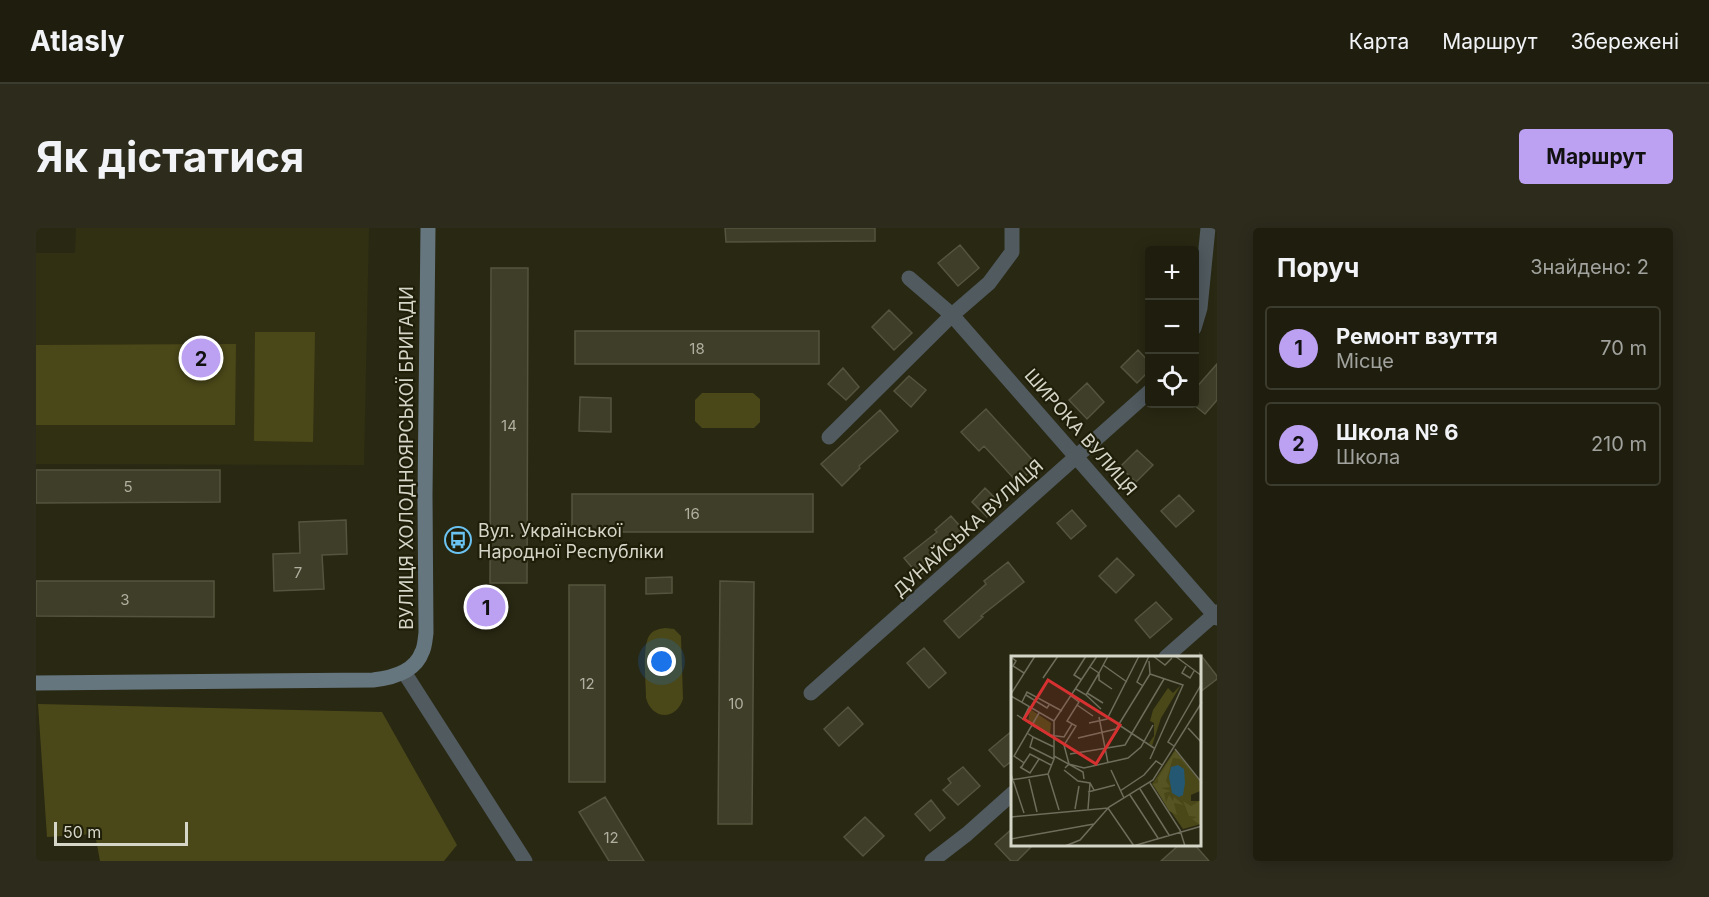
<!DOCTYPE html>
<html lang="uk">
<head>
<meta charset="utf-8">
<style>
  :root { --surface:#1f1e0e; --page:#2c2b1c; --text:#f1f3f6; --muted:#a1a29e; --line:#3c3c2e; --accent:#bca0f2 }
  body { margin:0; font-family:Inter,sans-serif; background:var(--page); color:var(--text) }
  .controls { position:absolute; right:18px; top:18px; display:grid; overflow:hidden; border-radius:6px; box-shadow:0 3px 15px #0003 }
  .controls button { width:54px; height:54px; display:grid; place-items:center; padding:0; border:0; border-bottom:2px solid var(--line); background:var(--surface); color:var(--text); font:30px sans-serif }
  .scale { position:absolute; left:18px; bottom:15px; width:134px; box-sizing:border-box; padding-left:6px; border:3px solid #d5d5c8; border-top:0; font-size:16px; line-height:21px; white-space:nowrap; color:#d5d5c8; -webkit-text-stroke:4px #1f1e09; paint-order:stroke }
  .you { position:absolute; left:626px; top:434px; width:21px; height:21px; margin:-15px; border:4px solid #fff; border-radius:50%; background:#1a73e8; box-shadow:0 0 0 9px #1a73e833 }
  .badge { display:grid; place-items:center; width:39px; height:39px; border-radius:50%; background:var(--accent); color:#111; font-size:20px; font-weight:700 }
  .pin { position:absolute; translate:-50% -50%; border:3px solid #fff; box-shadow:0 2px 6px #0006 }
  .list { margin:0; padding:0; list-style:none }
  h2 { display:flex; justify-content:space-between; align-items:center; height:78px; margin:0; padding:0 24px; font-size:26px }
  h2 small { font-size:20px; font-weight:400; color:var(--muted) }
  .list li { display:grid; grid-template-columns:39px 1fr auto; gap:18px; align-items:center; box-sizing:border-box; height:84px; margin:0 12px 12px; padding:0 12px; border:2px solid var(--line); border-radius:6px }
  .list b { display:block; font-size:22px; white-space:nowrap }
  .list p { margin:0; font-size:20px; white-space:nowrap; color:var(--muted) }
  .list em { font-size:20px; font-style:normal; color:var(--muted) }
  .icon { flex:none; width:33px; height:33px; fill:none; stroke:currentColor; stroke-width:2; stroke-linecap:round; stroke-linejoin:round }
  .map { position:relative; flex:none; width:1181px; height:633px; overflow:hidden; border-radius:6px }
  header { display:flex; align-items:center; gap:36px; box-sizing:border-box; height:84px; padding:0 30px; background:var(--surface); border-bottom:2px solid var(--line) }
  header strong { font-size:28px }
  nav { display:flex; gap:33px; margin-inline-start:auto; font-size:21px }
  .intro { display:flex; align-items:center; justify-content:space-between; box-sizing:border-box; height:144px; padding:0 36px }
  h1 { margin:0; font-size:42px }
  .button { padding:15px 27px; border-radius:6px; background:var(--accent); color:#111; font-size:21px; font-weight:700 }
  main { display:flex; gap:36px; padding:0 36px }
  aside { flex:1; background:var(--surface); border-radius:6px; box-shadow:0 3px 15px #0003 }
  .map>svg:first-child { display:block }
</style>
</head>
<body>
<header>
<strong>Atlasly</strong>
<nav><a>Карта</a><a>Маршрут</a><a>Збережені</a></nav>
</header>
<div class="intro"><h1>Як дістатися</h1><a class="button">Маршрут</a></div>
<main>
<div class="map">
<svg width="1181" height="633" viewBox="0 0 1181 633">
  <rect width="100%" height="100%" fill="#292813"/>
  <path fill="#313013" d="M40,0H333L328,237L0,236V25H39Z"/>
  <path fill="#4a4818" d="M219,104H279L277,214L218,213Z
    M200,116L199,197H0V117Z
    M666,165H717L724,171V194L718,200H666L659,193V172Z
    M629,400L638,401L645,408L647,471C640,493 616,492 610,470C610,455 606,420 613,408C617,402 622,401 629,400Z
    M2,476L346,484L421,617L408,633H64L59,606L11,609Z"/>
  <path fill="#3f3e29" stroke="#55543e" stroke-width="1.5" d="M689,0H839V13L690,14Z
    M924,17L943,40L922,58L902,35Z
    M455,40H492L491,355H454Z
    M853,82L876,105L858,122L836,99Z
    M539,103H783V136H539Z
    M1102,122L1113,134V143L1101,155L1085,139Z
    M1181,136V172L1169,186L1158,177V162Z
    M807,140L823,159L810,172L792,156Z
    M873,148L890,162L875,179L858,163Z
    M1051,155L1068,174L1051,191L1033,172Z
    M544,169L575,170V204L543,203Z
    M950,181L1001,237L982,255L948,218L943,223L925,204Z
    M844,182L862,203L823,238L824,240L806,258L785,236Z
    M1101,222L1117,237L1100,254L1084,239Z
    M0,242H184V274L0,275Z
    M949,260L964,275L951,289L936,274Z
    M536,266H777V304H536Z
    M1143,267L1158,283L1140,299L1125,283Z
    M1036,282L1050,298L1035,311L1021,295Z
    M915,288L931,306L883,348L868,330L901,304L899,302Z
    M310,292L311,326L286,327L288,361L238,363L237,326L264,325L263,294Z
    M1081,330L1098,347L1080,365L1063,348Z
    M972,334L988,354L945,388L947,389L923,410L908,393L950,356L948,353Z
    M636,349V365L610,366V350Z
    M0,353H178V389L0,388Z
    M684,353L718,354L716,596H682Z
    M533,357H569V554H533Z
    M1120,374L1136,391L1114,410L1099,392Z
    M888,420L910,445L893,460L871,435Z
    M1164,426L1181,448V451L1164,464Z
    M812,479L827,496L803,518L788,501Z
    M977,502V532L968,539L953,522Z
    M927,539L944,558L922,577L907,562L915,555L912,551Z
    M569,569L608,633H573L543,584Z
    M895,572L909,590L894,603L879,586Z
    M829,589L848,608L827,628L808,609Z
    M977,600V616H998L981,633H975L959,616Z
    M1144,616H1158L1173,633H1125Z"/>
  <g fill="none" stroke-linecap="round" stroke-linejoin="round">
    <path stroke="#505a5f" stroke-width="15" d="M873,50L916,87L1181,390
      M1158,100L1164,80L1172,0
      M793,209L916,87L953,55L976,24V0
      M1130,429L1181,384
      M368,444L489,633
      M775,465L1114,163
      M896,633L931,606L977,565"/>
    <path stroke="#66767f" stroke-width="15" d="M0,455L337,452C355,450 379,444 386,424C389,419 389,411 390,405L389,267L392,0"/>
  </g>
  <defs>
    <symbol id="bus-ring" viewBox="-11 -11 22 22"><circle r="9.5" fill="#1f1e09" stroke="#6bc3f2" stroke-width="1.5"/><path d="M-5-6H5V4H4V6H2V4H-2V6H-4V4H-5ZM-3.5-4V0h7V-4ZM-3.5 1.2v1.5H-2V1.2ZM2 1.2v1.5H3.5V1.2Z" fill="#6bc3f2"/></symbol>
  </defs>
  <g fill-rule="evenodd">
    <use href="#bus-ring" x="407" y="297" width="30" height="30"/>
  </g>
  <g text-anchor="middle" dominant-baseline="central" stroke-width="4.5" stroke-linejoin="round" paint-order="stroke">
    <g font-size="15" fill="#b0afa0">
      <text x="661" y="120">18</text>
      <text x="473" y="197">14</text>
      <text x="92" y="258">5</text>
      <text x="656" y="285">16</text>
      <text x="262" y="344">7</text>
      <text x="89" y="371">3</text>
      <text x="551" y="455">12</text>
      <text x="700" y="475">10</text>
      <text x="575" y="609">12</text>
    </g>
    <g font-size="18" fill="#d5d5c8" stroke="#1f1e09">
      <text transform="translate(1045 204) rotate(49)">ШИРОКА ВУЛИЦЯ</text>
      <text transform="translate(370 230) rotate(-90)">ВУЛИЦЯ ХОЛОДНОЯРСЬКОЇ БРИГАДИ</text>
      <text transform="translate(932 300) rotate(-42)">ДУНАЙСЬКА ВУЛИЦЯ</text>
    </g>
    <g font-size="18" fill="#d5d5c8" stroke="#1f1e09" text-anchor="start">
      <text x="442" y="302">Вул. Української<tspan x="442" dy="21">Народної Республіки</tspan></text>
    </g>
  </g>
  <g transform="translate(975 428)">
    <rect width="190" height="190" fill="#292813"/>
    <path d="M170,29L150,62L141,90L138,87L143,80V67L139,65L142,54L157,32L162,37ZM19,53L40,67L39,78L17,67ZM164,94L190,127L189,135L180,139V145H190V168L172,173L141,128Z" fill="#4a4818"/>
    <path d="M164,95L184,120L169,103L162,102L155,125L159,131L150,132L160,135L153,137L155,146L158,139L162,145L163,141L173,149L163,147L166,159L158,155L142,128L147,127V122ZM190,144V167L188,168L181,163L186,161L178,160L172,145L180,150Z" fill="#565423"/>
    <path d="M167,109L173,113L174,127L172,139L168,141L161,137L158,121L160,111Z" fill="#245771"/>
    <path fill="none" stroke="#6e6d5b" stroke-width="1.5" d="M142,0L154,9L161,2M164,0L191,20M0,1L5,5L2,10L13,17M92,9L116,26M175,10L171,17L179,22L183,15M79,11L88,17L97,0M88,17V24L101,33M32,22L47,0M71,24L63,19L75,0M132,30L126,26L138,0M65,33L75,39L88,17M76,37L92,47M0,38L24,0M15,39L36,52L38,49M75,39L90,53M0,40L43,65M11,46L16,36L51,55M66,49L82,60M6,59L12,63L18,51M88,61L97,107M78,67L96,63L128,0M21,69L38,79L53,81L61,68M108,69L143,92M177,72L191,87M16,77L22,81L19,91L43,103M22,81L43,91M67,82L105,73L139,18L138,5M163,90L157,86L191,27M164,93L191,127M59,98L114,89L153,23M43,100L72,116L73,123M139,103L172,29L139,18M13,107L19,98L40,109M58,108L53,89L65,70L56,65L68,46L60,40M9,111L19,117L28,103M10,112L13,107L3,100L28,57M54,112L58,108L73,112L117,102L130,91L142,69M53,114L67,125L79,127L83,134M100,114L113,142M0,118L13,157M37,118L43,103V65L86,0M37,118L48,154M18,123L26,156M0,124L37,118M139,127L169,174L174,190M129,133L158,179M109,135L133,119L145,105L151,109M77,136L104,129M119,139L147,182M64,153L68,130M77,153L79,127M0,161L97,152L123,190M0,183L83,168M54,190L69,184L98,151L142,124L191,46M122,190L191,170"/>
    <path fill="#d63130" fill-opacity="0.15" stroke="#d63130" stroke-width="3" d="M37,24L109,69L85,108L13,63Z"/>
    <rect width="190" height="190" fill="none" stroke="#d5d5c8" stroke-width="3"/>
  </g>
</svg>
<div class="controls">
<button>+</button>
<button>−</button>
<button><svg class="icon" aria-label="locate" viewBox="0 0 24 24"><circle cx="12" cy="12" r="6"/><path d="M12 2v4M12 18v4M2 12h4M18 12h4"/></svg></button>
</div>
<div class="scale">50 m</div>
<div class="you"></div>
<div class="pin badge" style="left:450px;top:379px">1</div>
<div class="pin badge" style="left:165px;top:130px">2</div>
</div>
<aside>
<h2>Поруч<small>Знайдено: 2</small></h2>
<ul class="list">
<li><span class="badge">1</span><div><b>Ремонт взуття</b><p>Місце</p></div><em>70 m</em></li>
<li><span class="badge">2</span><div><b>Школа № 6</b><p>Школа</p></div><em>210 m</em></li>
</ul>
</aside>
</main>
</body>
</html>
